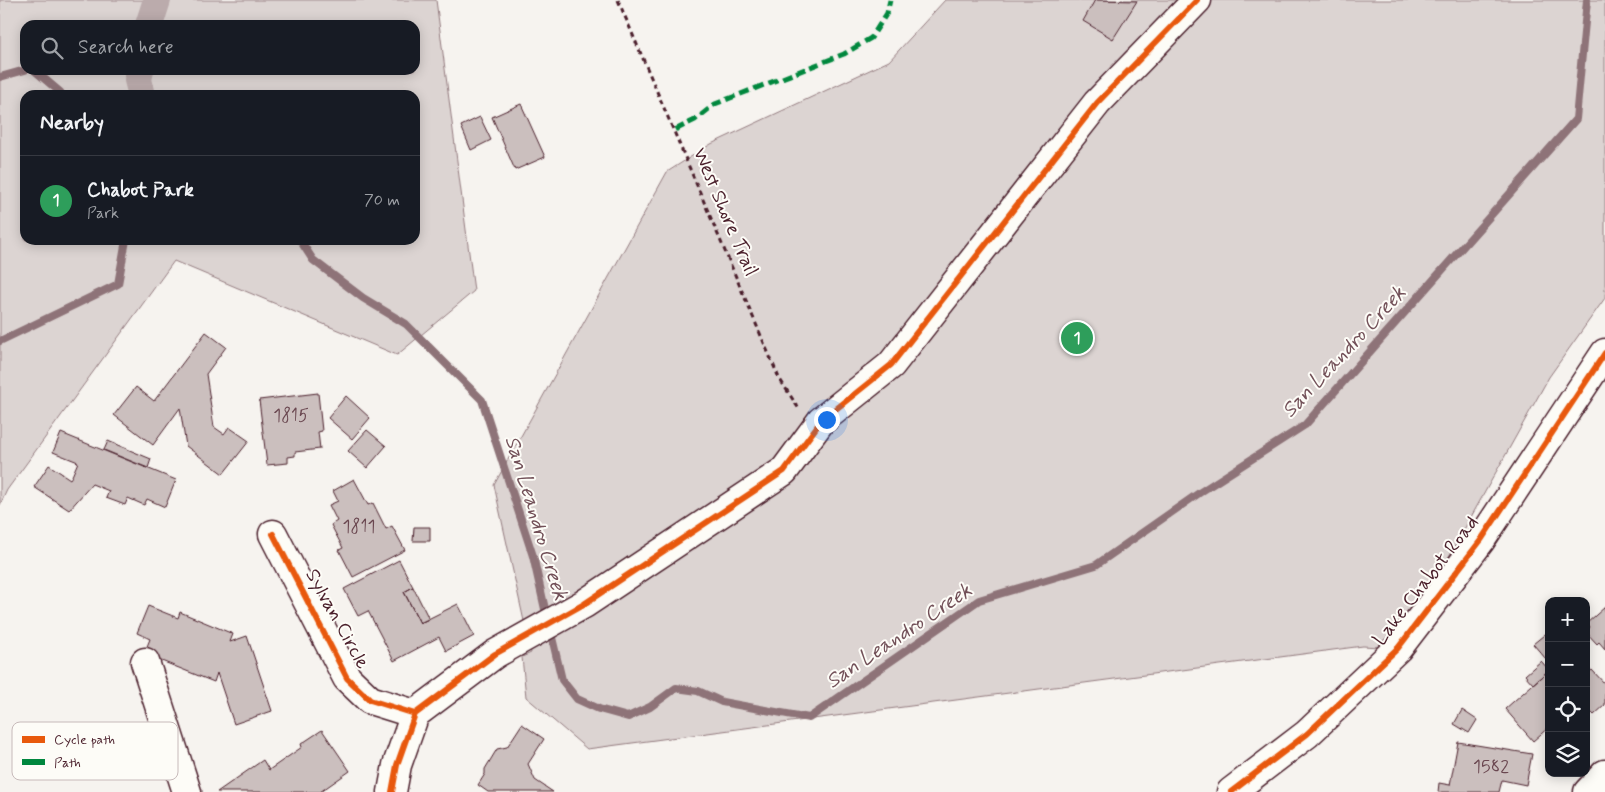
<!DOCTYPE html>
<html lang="en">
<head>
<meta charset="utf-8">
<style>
  :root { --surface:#171b24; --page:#242831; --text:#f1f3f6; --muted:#9ea1a6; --line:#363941; --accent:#d1495b }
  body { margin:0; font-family:Mynerve,sans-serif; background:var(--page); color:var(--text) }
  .controls { position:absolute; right:15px; bottom:15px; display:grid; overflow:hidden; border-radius:10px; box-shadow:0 2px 12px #0003 }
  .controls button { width:45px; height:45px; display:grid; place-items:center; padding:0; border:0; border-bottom:1px solid var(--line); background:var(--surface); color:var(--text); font:25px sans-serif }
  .you { position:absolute; left:826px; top:419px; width:18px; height:18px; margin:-12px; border:4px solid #fff; border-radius:50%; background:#1a73e8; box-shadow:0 0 0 8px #1a73e833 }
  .badge { display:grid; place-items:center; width:32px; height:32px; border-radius:50%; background:var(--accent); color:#fff; font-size:16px; font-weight:700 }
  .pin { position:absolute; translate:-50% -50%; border:2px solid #fff; box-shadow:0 1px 5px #0006 }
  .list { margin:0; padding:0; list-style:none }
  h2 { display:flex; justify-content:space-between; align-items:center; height:65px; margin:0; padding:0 20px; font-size:21px }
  h2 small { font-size:16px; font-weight:400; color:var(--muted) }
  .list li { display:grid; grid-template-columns:32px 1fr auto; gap:15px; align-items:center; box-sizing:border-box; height:90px; padding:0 20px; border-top:1px solid var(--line) }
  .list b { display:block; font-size:19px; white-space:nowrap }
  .list p { margin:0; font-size:16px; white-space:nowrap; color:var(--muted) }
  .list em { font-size:16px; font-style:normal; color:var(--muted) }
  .icon { flex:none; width:28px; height:28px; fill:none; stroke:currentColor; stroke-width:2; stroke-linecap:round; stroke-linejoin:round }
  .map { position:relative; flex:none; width:1605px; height:792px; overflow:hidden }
  .search { position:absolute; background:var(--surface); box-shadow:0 2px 12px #0003; left:20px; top:20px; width:400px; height:55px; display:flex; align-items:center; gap:12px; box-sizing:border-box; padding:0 18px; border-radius:15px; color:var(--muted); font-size:19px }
  .panel { position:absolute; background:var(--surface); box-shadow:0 2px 12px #0003; left:20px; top:90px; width:400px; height:155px; border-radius:15px }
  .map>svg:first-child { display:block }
</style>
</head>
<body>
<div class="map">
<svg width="1605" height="792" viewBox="0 0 1605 792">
  <rect width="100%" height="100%" fill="#f6f3ef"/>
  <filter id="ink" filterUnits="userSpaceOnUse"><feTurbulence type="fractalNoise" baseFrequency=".02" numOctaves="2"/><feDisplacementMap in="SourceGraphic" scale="10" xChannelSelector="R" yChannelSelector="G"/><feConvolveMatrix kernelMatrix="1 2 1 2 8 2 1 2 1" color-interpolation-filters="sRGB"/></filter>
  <g filter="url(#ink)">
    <path fill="#dcd4d2" stroke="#937a7e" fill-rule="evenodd" d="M0,0H436L474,291L397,355L174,261L7,490L0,505ZM25,25H415V70H25ZM25,95H415V240H25Z
      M945,0H1605V298L1549,377L1398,648L1363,646L587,749L526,697L522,657L531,653L494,485L667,172L711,144L889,61Z"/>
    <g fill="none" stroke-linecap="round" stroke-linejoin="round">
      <path stroke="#8e7378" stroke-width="8" d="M34,70L60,92L62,95
        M0,77L25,70
        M300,240L313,260L363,298L406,324L482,400L533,556L547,618
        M0,341L118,284L126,240
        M550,629L562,680L577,699L599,709L628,717L650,707L676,688L698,691L722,702L809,718L979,600L1096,565L1202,491L1305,425L1576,119L1587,0"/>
      <path stroke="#bbabac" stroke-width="28" d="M149,25L157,0
        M140,70L138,80L142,95"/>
    </g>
    <path fill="#cbbfbe" stroke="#4a1f2b" d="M1095,0L1137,1L1113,39L1083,21Z
      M521,104L545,157L515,170L492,117Z
      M480,117L491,140L471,150L461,126Z
      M206,332L226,347L206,374L214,427L224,434L229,427L249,441L223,474L186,446L180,408L153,445L114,415L136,387L154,401Z
      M318,393L322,431L318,432L320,449L295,452V456L288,457V463L267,465L259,400Z
      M346,396L370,418L352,439L328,418Z
      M367,430L386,446L367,468L348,451Z
      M61,433L176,480L165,507L147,499L144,505L128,498L125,505L106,498L109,491L92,484L69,510L34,487L49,465L70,479L72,476L78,462L53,452Z
      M108,441L151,459L148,468L104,450Z
      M354,479L368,505L373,503L386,529L392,526L405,550L353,577L339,550L343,548L331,525L337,521L329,505L338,501L333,491Z
      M414,527H430V541H413Z
      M399,560L413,587L404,592L420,623L458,604L474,636L446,651L439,637L394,661L368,611L358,616L344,589Z
      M413,587L429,619L420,623L404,592Z
      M148,606L178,618L180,612L233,634L230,642L247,636L272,711L234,724L217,673L214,682L144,654L150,639L137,633Z
      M1605,607V649L1599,642L1597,644L1586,632L1590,627L1587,623Z
      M1549,631V657L1546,659L1533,644Z
      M1541,661L1549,670L1533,684L1525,675Z
      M1549,670V727L1533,741L1505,709Z
      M1592,670L1605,684V705L1594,715L1586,707V673L1587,674Z
      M1462,710L1477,720L1469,733L1454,724Z
      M522,724L544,739L528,764L535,780L553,792H488L478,785L485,774V769L497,749L507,747Z
      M322,730L350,771L320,792H217L263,760L269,770L302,747L301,744Z
      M1458,742L1532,754L1526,785L1502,780L1499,792H1438L1439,783L1450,785Z"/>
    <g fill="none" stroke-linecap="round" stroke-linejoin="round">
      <defs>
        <path id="minor" d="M273,534L347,678L370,700L415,714
          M145,662L187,792
          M392,792L397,765L415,714L495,654L584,604L784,471L821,421L891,365L1097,103L1197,0
          M1231,792L1307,734L1398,648L1481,540L1605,353
          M1588,792L1605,774"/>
      </defs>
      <use href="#minor" stroke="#4a1f2b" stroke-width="31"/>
      <path stroke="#4a1f2b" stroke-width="3" stroke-dasharray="5 4" stroke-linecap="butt" d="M618,0L779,378L799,409"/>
      <use href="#minor" stroke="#fdfcf7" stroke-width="28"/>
      <path stroke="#00873e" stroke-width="5" stroke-dasharray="10 5" stroke-linecap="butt" d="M675,130L695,120L715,104L844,54L871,38L887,13L890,0"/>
      <defs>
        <path id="cycleway" d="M273,534L347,678L370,700L415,714
          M392,792L397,765L415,714L495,654L584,604L784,471L821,421L891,365L1097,103L1197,0
          M1231,792L1307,734L1398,648L1481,540L1605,353"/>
      </defs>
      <use href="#cycleway" stroke="#fdfcf7" stroke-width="9"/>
      <use href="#cycleway" stroke="#e8590c" stroke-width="6"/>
    </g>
  </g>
  <g text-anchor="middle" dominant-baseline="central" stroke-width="4" stroke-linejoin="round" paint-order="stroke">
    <g font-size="18" fill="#6a4750">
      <text x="291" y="416">1815</text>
      <text x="359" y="527">1811</text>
      <text x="1491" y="767">1582</text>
    </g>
    <g font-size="20" fill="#4a1f2b" stroke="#fdfcf7">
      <text transform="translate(725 212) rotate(67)">West Shore Trail</text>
      <text transform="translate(1426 581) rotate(-52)">Lake Chabot Road</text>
      <text transform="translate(337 619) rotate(61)">Sylvan Circle</text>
    </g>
    <g font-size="21" font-style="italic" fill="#725058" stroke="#fdfcf7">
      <text transform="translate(1344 352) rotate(-47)">San Leandro Creek</text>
      <text transform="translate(536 518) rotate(73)">San Leandro Creek</text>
      <text transform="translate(899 636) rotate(-34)">San Leandro Creek</text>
    </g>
  </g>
  <rect x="12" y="722" width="166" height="58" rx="8" fill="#fdfcf7" stroke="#c7baba" stroke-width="1"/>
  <rect x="22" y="736" width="23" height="7" fill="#e8590c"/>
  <rect x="22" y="759" width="23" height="6" fill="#00873e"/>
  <g font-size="14" fill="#4a1f2b">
    <text x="54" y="744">Cycle path</text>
    <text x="54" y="767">Path</text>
  </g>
</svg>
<div class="controls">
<button>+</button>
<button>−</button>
<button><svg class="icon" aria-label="locate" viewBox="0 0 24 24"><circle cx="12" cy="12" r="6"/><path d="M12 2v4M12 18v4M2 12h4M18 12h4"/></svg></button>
<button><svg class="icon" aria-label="layers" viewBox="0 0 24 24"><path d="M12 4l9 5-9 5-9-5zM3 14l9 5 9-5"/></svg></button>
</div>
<div class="you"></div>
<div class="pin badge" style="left:1077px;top:338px;background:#2e9e5b">1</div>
<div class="search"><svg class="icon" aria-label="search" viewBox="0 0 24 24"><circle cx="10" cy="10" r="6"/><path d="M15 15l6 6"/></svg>Search here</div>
<section class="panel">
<h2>Nearby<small></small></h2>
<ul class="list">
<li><span class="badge" style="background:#2e9e5b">1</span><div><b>Chabot Park</b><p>Park</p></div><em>70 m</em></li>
</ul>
</section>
</div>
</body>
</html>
